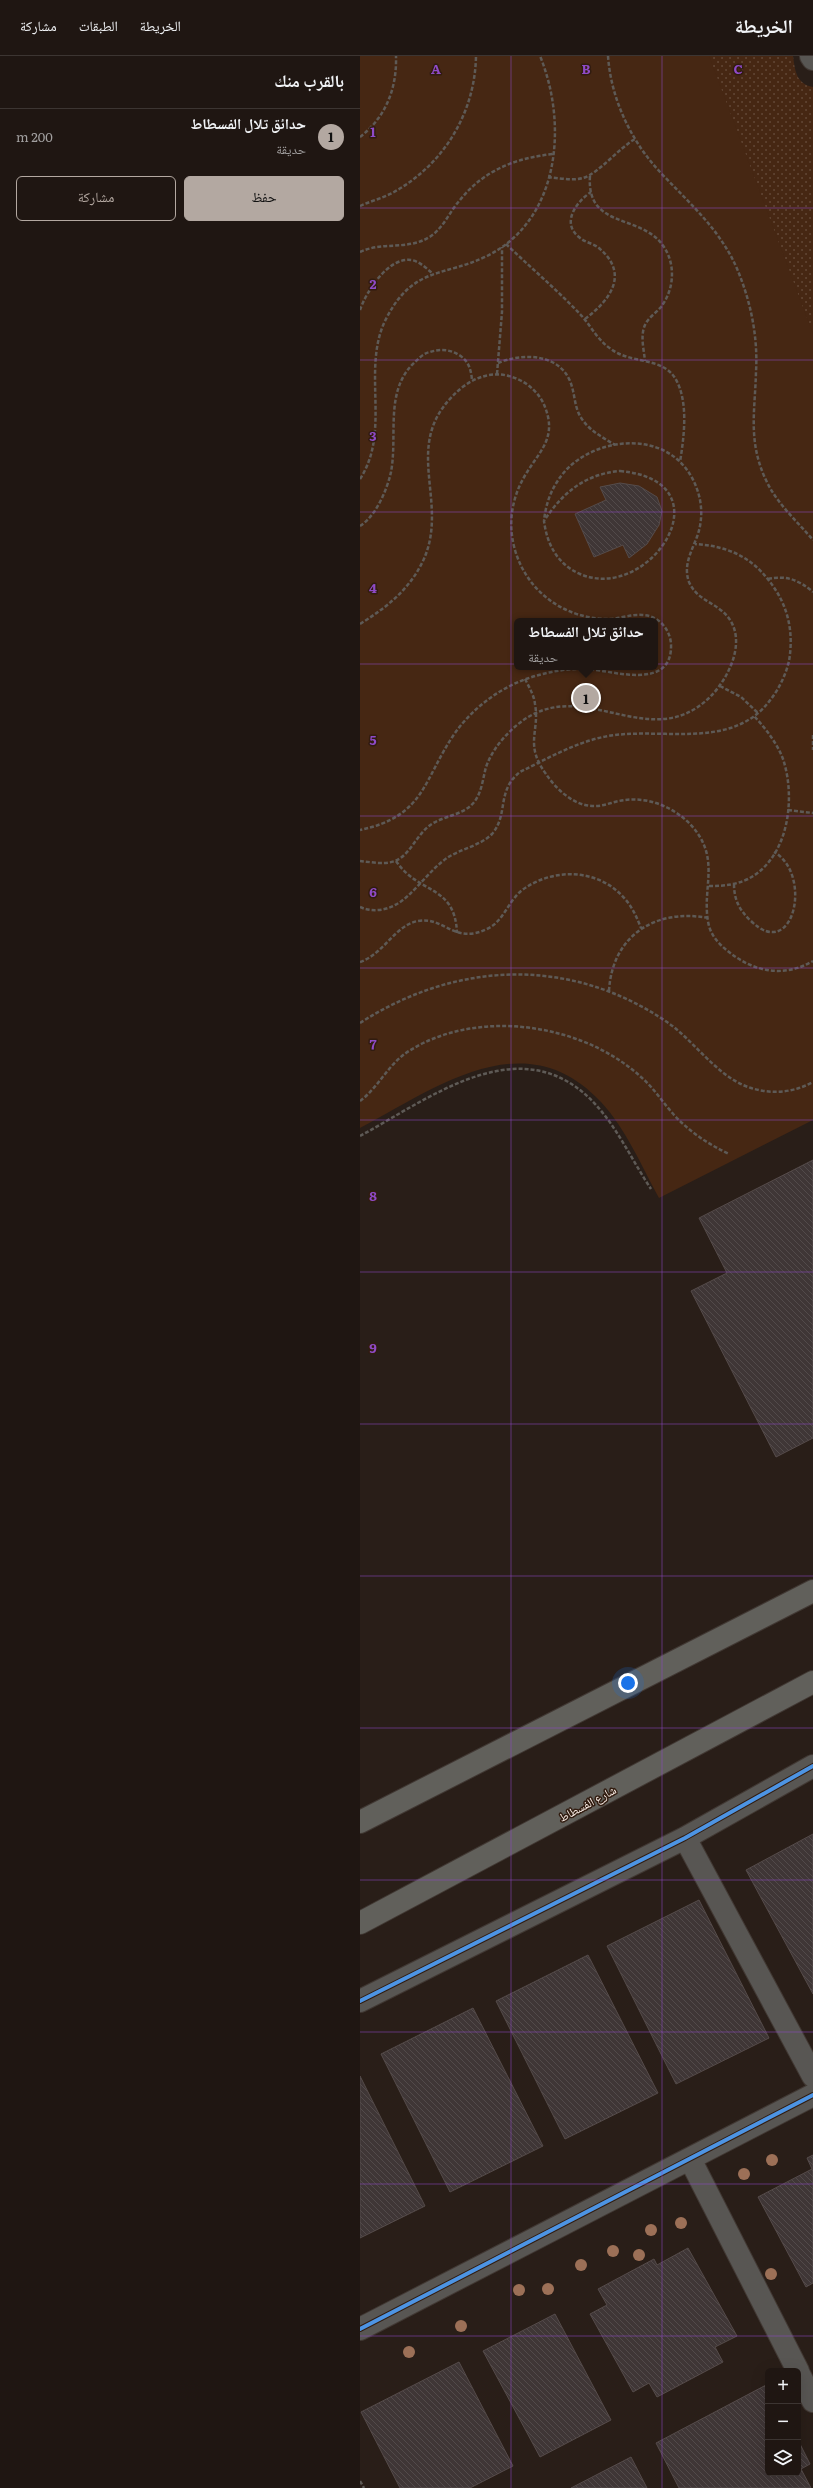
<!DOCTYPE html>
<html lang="ar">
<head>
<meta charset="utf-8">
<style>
  :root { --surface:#1f1612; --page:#2c2320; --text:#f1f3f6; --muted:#a19f9f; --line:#3c3532; --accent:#b3a8a1 }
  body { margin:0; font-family:Literata,"Noto Naskh Arabic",serif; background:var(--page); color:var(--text); direction:rtl }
  .controls { position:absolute; right:12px; bottom:12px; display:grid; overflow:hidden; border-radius:6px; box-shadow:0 4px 16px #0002 }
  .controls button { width:36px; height:36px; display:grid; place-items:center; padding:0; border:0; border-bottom:1px solid var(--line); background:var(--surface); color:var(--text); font:20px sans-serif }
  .you { position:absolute; left:268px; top:1627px; width:14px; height:14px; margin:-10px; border:3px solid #fff; border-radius:50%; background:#1a73e8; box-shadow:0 0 0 6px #1a73e833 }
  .badge { display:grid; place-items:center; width:26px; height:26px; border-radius:50%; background:var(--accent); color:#111; font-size:13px; font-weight:700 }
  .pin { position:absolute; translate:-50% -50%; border:2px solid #fff; box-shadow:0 1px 4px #0006 }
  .popup { position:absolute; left:154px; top:562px; width:144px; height:52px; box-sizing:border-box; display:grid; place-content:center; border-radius:6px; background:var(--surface); filter:drop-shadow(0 1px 3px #0005); font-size:13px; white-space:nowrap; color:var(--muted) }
  .popup b { font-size:15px; color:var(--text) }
  .popup::after { content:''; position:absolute; left:50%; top:100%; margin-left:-8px; border:8px solid transparent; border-top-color:var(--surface) }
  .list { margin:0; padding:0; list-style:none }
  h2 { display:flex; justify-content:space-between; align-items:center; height:52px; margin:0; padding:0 16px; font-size:17px }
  h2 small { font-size:13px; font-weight:400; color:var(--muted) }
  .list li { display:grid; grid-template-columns:26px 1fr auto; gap:12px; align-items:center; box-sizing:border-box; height:56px; padding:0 16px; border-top:1px solid var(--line) }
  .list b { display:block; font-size:15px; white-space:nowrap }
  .list p { margin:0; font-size:13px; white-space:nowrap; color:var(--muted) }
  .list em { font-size:13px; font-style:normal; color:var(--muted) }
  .actions { display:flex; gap:8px; padding:12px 16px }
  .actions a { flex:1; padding:9px 0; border:1px solid var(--accent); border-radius:6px; text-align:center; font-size:14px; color:var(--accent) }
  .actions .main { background:var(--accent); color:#111 }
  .icon { flex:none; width:22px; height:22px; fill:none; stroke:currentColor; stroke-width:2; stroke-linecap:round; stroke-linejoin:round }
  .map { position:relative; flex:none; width:453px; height:2432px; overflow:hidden; direction:ltr }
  header { display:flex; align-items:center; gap:24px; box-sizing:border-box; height:56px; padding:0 20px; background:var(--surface); border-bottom:1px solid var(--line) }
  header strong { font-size:19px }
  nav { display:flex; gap:22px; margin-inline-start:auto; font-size:14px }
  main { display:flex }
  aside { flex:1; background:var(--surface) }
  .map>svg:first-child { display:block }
</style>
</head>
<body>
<header>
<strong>الخريطة</strong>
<nav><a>الخريطة</a><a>الطبقات</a><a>مشاركة</a></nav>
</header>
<main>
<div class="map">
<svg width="453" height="2432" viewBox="0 0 453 2432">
  <defs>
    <pattern id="grass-dots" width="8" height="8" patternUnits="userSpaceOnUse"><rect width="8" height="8" fill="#462713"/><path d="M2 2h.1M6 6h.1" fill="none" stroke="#624736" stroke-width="1.8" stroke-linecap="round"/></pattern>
    <pattern id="building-back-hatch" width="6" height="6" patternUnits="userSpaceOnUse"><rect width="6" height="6" fill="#3f3636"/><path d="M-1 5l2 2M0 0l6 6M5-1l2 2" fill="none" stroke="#524a4a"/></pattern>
  </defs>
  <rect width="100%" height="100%" fill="#291e18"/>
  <path fill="url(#grass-dots)" d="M264,0H433C435,14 436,28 453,31V470Z"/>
  <path fill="#462713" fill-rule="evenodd" d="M0,0H349L453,278V1064L299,1142C282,1111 266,1073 241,1046C165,964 76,1032 0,1072ZM157,565H295V611H157Z"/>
  <path fill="url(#building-back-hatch)" stroke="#554b4a" d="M260,427L279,430L297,441L302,455L299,469L287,488L269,502L263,489L234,501L215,458L246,444L240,431Z
    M453,1104V1382L416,1401L331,1235L367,1217L339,1162Z
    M453,1778V1938L386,1814Z
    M339,1844L409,1982L316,2028L247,1890Z
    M228,1899L298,2037L205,2083L136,1945Z
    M113,1952L183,2090L90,2136L21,1998Z
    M0,2020L65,2150L0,2182Z
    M453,2099V2227L446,2231L398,2141L452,2113L447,2102Z
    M328,2192L377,2280L355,2291L363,2306L297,2341L289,2327L273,2336L230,2258L247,2249L238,2233L294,2203L297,2209Z
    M195,2258L251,2364L180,2401L123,2295Z
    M99,2306L153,2410L110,2432H40L1,2356Z
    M408,2328V2417H438V2384L450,2408L441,2413L451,2432H319L296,2387Z
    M271,2401L287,2432H211Z"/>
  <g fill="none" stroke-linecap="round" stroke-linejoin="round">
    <defs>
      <path id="minor" d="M451,0L453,3
        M325,1782L453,2020
        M0,1945L325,1782L453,1710
        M330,2103L438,2315
        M0,2273L453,2039
        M438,2316L453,2345"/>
      <path id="major" d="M0,1766L453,1535
        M0,1867L453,1626"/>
    </defs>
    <use href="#minor" stroke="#413833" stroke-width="24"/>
    <use href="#major" stroke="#413833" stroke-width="24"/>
    <path stroke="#5e5a56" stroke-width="2.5" stroke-dasharray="4 2" stroke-linecap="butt" d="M248,0C251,43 271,85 300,116C330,148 361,174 378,215C391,247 398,281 396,316C395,355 388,384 405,422C416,447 436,464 453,484
      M0,81C26,61 37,32 36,0
      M230,120C226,174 282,157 304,191C316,209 314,234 301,251C296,257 288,262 285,269C280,280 284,294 285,305
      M188,121C199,122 212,125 223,122C238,118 259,92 275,83
      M0,150C11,145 23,142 34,136C84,108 115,57 116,0
      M146,188C170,211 196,233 219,257C230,268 237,284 251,293C271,308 302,301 315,322C329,345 324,381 320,406
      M0,196C23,185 49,195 71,180C84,171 90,155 100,144C124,114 156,102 193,98
      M0,254C6,236 28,201 51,204C59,205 66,212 72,217
      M225,263C249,245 270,219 240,193C234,187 225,187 219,181C201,167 216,146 231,136
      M138,307C162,297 198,297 210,325C215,337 214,349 220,360C228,374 242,381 255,389
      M137,318L142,256V191
      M260,415C370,425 290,548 220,518C197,508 187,488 184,465C202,437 225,418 260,415Z
      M0,423C32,374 0,311 27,261C54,210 84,221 127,200C200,164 208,68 180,0
      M0,470C16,460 27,434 31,416C38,379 24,334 55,306C59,302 64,297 70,296C79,293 90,293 99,299C109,305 111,314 112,324
      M408,523C426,519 439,524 453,536
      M0,568C27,551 49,534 63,505C92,443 35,384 104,330C118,320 135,315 152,321C166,325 180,337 185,351C198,384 177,397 163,423C151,445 148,470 155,494C167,536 205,563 248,563C259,563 271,558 282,559C298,559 310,573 311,588C313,635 254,615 228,613C207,612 186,616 166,623C138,633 112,653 95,677C63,723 66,760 0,774
      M165,623C169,631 174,639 175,648C180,676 164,688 186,718C196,733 213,749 232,750C243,751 254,745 265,744C289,741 313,751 330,768C363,803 340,833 349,870C352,881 360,889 369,896C394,916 424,922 453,905
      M360,630L381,641L398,657
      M453,679V694
      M428,754L453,757
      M0,805C11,806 24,809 35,805C50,799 56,780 69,770C83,759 104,760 115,745C122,735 123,722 126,711C132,694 144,680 157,669C222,615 288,701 350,641C371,620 390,578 362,555C350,545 336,542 329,526C324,512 329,501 334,488C345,465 343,441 331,420C305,375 240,380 207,413C193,428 186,445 184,465
      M36,805C59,839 95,828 97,877
      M374,828C374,843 379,854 391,865C434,907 453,818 414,796
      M349,830C363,830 375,829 388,823C429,802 436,742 423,703C417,687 406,673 394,660
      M0,851C11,856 24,855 35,849C52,841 68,815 87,802C100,793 120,790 132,778C149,758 136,735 160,716C186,703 215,687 243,681C298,669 372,697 411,643C419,633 426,618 429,605C434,576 428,549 410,526C391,500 366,490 335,488
      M0,906C24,898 35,869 58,865C84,860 94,889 127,873C143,866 148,846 161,835C192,811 239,812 265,843C273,852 277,862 281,872
      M249,935C252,880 295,852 348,862
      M0,967C96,905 210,900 307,966C333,984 354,1016 383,1029C406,1039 431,1038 453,1026
      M0,1045C19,1031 28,1008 49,995C117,952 222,967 281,1021C294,1032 303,1047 315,1060C330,1076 348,1088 369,1098
      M0,1080C72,1041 163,969 236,1049C258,1073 273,1106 291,1133
      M0,2425L4,2432"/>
    <use href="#minor" stroke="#585653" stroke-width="22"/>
    <use href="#major" stroke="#61605b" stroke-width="22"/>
    <defs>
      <path id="cycleway" d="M0,1945L325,1782L453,1710
        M0,2273L453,2039"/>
    </defs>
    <use href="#cycleway" stroke="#311c10" stroke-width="6"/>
    <use href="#cycleway" stroke="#4d94e3" stroke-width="4"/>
  </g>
  <g fill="#9c7057">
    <circle cx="412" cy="2104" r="6"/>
    <circle cx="384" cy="2118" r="6"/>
    <circle cx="321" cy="2167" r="6"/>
    <circle cx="291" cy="2174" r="6"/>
    <circle cx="253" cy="2195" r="6"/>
    <circle cx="279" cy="2199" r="6"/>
    <circle cx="221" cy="2209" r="6"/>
    <circle cx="411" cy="2218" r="6"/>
    <circle cx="188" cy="2233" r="6"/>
    <circle cx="159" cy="2234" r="6"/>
    <circle cx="101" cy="2270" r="6"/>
    <circle cx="49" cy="2296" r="6"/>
  </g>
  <path fill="none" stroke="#8f4ac6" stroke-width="1" stroke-opacity="0.55" d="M151,0V2432M302,0V2432M0,152H453M0,304H453M0,456H453M0,608H453M0,760H453M0,912H453M0,1064H453M0,1216H453M0,1368H453M0,1520H453M0,1672H453M0,1824H453M0,1976H453M0,2128H453M0,2280H453"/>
  <g text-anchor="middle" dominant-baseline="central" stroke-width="3" stroke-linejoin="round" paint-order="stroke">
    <g font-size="12" fill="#fef2eb" stroke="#311c10">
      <text transform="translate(227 1747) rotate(-28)">شارع الفسطاط</text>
    </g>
  </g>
  <g font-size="13" text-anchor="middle" font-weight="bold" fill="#8f4ac6" stroke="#311c10" stroke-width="3" stroke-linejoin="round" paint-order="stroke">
    <text x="76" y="18">A</text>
    <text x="226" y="18">B</text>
    <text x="378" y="18">C</text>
    <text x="13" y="81">1</text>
    <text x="13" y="233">2</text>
    <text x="13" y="385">3</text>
    <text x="13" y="537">4</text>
    <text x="13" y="689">5</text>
    <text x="13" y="841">6</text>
    <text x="13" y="993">7</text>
    <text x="13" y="1145">8</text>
    <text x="13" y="1297">9</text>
  </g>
</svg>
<div class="controls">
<button>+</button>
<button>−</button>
<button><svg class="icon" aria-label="layers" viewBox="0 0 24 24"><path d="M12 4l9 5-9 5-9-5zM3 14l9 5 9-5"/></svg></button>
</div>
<div class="you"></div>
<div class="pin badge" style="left:226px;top:642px">1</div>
<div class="popup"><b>حدائق تلال الفسطاط</b>حديقة</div>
</div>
<aside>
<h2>بالقرب منك<small></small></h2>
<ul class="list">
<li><span class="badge">1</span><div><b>حدائق تلال الفسطاط</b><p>حديقة</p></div><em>200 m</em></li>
</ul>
<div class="actions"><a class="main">حفظ</a><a>مشاركة</a></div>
</aside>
</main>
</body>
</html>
